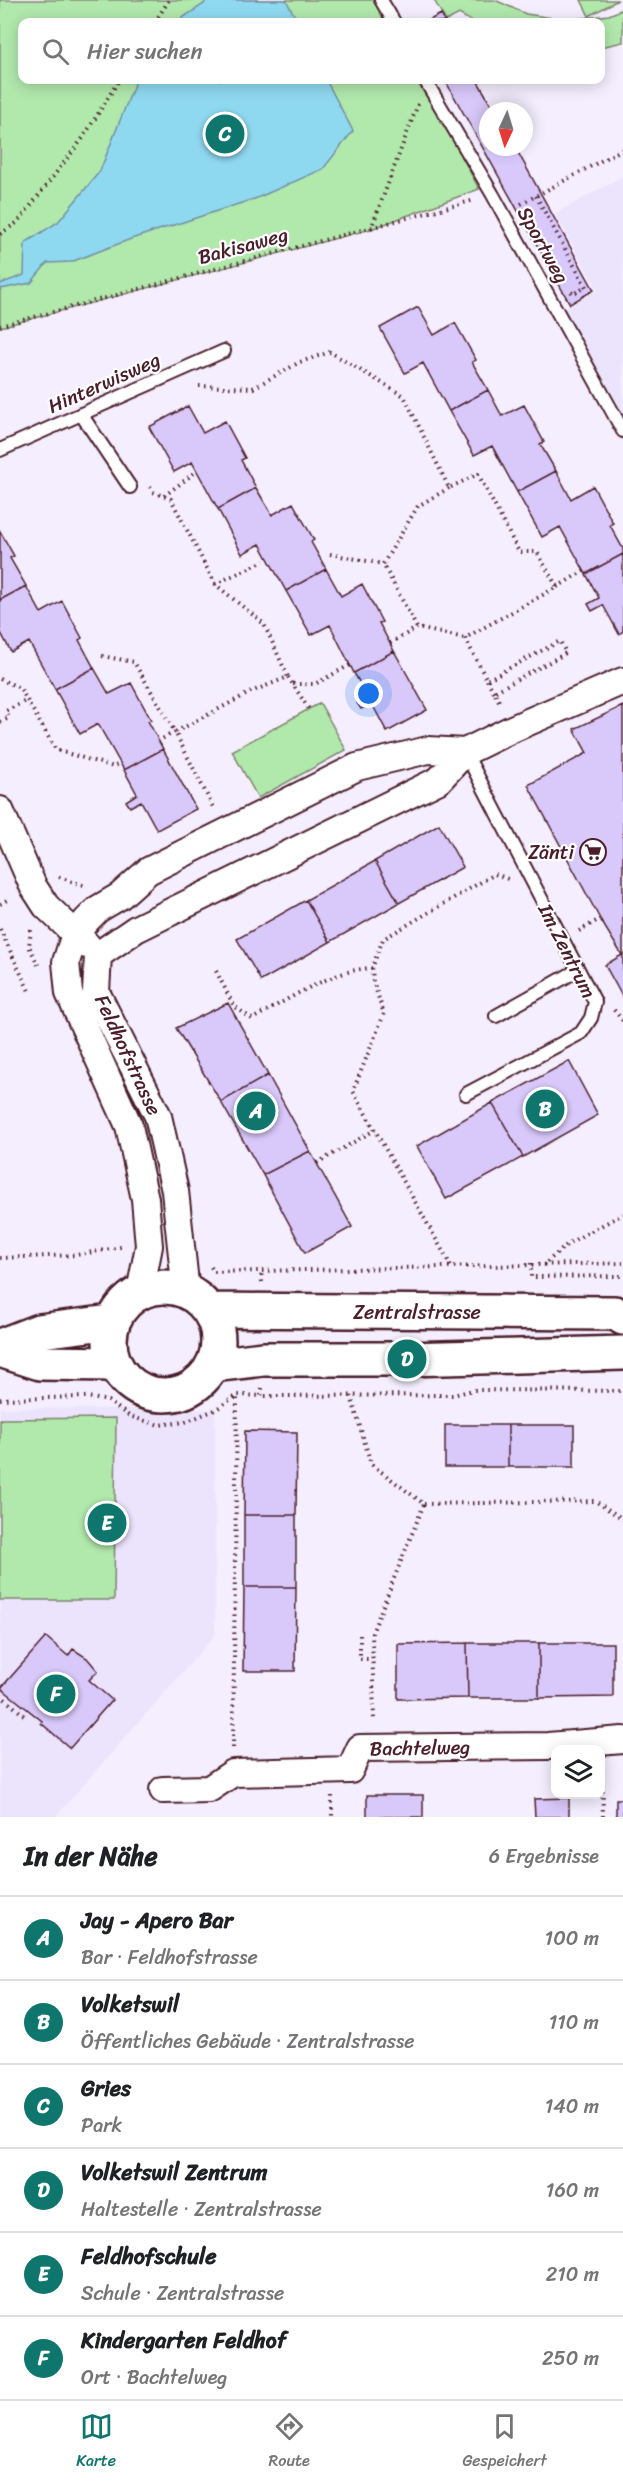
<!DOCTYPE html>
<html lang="de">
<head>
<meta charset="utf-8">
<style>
  :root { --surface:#fff; --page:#f2f2f2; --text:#202124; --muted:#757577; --line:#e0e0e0; --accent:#0f766e }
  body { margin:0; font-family:Sriracha,sans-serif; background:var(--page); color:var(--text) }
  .controls { position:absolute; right:18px; bottom:18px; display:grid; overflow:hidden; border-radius:12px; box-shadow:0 3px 15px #0003 }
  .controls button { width:54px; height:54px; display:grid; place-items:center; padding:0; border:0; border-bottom:2px solid var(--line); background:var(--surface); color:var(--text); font:30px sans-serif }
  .compass { position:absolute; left:479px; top:102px; width:54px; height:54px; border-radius:50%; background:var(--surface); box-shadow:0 3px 15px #0003; rotate:184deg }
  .you { position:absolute; left:369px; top:694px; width:21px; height:21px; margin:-15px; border:4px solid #fff; border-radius:50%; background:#1a73e8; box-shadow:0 0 0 9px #1a73e833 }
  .badge { display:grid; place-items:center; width:39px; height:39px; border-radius:50%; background:var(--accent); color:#fff; font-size:20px; font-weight:700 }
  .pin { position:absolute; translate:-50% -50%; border:3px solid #fff; box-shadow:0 2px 6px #0006 }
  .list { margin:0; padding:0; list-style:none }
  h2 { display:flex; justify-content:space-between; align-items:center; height:78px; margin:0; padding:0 24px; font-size:26px }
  h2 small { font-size:20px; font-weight:400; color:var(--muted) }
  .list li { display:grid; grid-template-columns:39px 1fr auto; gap:18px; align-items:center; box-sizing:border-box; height:84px; padding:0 24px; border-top:2px solid var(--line) }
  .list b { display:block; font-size:22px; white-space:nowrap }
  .list p { margin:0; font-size:20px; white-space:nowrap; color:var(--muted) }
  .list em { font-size:20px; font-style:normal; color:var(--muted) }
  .icon { flex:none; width:33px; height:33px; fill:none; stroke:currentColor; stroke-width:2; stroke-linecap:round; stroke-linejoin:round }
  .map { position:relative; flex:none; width:623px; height:1817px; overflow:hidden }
  .search { position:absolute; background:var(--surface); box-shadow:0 3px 15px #0003; left:18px; right:18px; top:18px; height:66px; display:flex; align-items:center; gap:15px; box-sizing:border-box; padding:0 21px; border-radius:12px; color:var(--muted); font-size:22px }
  .sheet { height:582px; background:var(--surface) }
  nav { display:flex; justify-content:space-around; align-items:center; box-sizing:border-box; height:84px; border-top:2px solid var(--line); background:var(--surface); font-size:16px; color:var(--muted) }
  nav a { display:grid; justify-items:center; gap:3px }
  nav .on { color:var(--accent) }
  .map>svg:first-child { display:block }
</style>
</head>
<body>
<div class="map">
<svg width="623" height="1817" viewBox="0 0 623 1817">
  <rect width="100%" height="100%" fill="#f4eefe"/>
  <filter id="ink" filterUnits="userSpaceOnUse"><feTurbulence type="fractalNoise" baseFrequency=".0167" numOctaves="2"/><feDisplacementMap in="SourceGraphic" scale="12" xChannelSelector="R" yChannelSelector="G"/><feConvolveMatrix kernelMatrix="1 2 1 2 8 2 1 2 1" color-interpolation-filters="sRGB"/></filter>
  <g filter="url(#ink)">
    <path fill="#ece3fd" d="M623,176V420L562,310L598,290L555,214Z
      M0,1408L215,1410V1635L55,1817H0Z"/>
    <path fill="#b1e8ac" stroke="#7e846c" stroke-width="1.5" d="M0,0H378L390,22H22V80H421L479,189L371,229L0,327Z
      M434,0H495L526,14L566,20L609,15L623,9V42L601,47L600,22H473L459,14L446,21Z
      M581,0H618L589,16Z
      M320,703L346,750L258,798L232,751Z
      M116,1418L114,1600H0V1419Z"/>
    <path fill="#8fd9f0" stroke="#738fa1" stroke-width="1.5" d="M206,0H286L298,22H176L204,4Z
      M136,80H326L353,131L323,169L257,198L131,239L71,262L47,263L31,283L0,289V284L24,275L25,243L58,222L100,171Z"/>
    <path fill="#d9c8fa" stroke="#4a1f2b" stroke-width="1.5" d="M441,14L445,22H426Z
      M445,80H477L495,111H488V147H515L594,290L570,304Z
      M418,307L434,335L455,323L476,360L472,362L488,390L449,411L423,363L405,373L380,328Z
      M488,390L502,416L524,405L544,442L540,444L556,471L517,492L492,446L474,455L449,411Z
      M188,406L203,433L225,421L245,458L241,460L256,488L218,509L192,462L174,472L149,427Z
      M556,471L571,499L593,486L613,523L610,525L623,549V554L586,574L560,527L542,537L517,492Z
      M256,488L272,515L293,503L314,540L311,542L326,569L286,591L260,544L242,554L218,509Z
      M0,531L14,556L10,558L26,586L0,600Z
      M623,554V631L619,634L603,605L592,611L588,604L599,598L586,574Z
      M326,569L341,596L362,584L382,622L379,623L394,651L354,673L330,625L311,635L286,591Z
      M26,586L41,613L62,601L82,638L79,640L94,668L55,689L29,642L11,652L0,631V600Z
      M394,651L427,710L387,732L372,704L361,709L357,703L368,697L354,673Z
      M94,668L109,694L131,683L151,720L148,721L163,749L124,770L98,724L80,734L55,689Z
      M623,706V998L605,965L622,955L600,919L528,785L587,753L574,729Z
      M163,749L196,809L157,830L141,801L130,807L126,801L137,794L124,770Z
      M439,824L463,867L399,903L375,861Z
      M375,861L399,903L330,942L306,900Z
      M306,900L330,942L261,981L237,939Z
      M228,1003L268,1075L221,1102L176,1028Z
      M569,1061L598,1115L523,1157L492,1103Z
      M268,1075L310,1151L263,1175L221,1102Z
      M492,1103L523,1157L446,1199L417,1146Z
      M310,1151L352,1227L305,1253L263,1175Z
      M445,1425H508V1467H445Z
      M508,1425H574V1467H508Z
      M245,1431L297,1432L296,1515H244Z
      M244,1515H296V1587H244Z
      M244,1587H296L295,1671H243Z
      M46,1637L68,1656L73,1649L87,1658L98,1671L89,1680L112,1700L70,1748L41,1723L42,1721L1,1688Z
      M467,1643H539V1698H468Z
      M467,1643L468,1698L398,1699V1644Z
      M539,1643H613V1697L539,1698Z
      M367,1795H423V1817H367Z
      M569,1798V1817H535L534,1799Z
      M616,1799H623V1817H616Z"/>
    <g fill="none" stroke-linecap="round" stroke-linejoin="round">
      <defs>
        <path id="lane" d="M381,0L394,22
          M425,80L493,195L623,431
          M81,414L130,487
          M0,450L224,351
          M465,752L595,1002L591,1018L581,1033L466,1094
          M496,1016L578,970"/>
        <path id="street" d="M0,810L33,886L46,906L87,945
          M98,955L136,929L439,780L465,752L512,729L623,681
          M98,955L96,992L158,1116L175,1191L186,1292
          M140,1292L149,1246L145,1199L129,1126L69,993L66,962L75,934L87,920L98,909L120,896L148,871L357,767L428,750L465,752
          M163,1790L209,1789L233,1773L350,1770L360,1748L548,1746L623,1740"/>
        <path id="secondary" d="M110 1341a54 54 0 1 1 108 0a54 54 0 1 1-108 0Z
          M209,1310L615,1313L623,1318
          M0,1346L39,1331L112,1322
          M0,1350L40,1363L114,1364
          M213,1365L263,1359H407L623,1353"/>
      </defs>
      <use href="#lane" stroke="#4a1f2b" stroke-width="16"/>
      <use href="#street" stroke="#4a1f2b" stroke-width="30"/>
      <use href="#secondary" stroke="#4a1f2b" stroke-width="38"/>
      <path stroke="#4a1f2b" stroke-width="4" stroke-dasharray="1.5 4.5" stroke-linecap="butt" d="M155,22L169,0
        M536,196L586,287L573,294L571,291
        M521,204L623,149
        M371,229L418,104
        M0,234L18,222L83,138L119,80
        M0,326L475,200
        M199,386L253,388L300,362L330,352L404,396L449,488L478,474L519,552H537L557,587L465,638L487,680L560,641L566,653L494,692L501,705
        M150,487L153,492L171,499L215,584L264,624L288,677L251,692L175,732L214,809
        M449,488L418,506L383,564L417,628L465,638
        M164,496L197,471
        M330,554L383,564
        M215,584L264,561
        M557,587L584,571
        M390,643L417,628
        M102,656L134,662L175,732L158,741
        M288,677L309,709
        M0,679L20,688L56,750L114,767L120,763
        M487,680L494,692
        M293,684H315L350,665
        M0,722L9,718L6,711L27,700
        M59,877L86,886
        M0,904L9,899
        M0,929L29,991
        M31,930L29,946L38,965
        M579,931L600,919
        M216,971L234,1006L252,1019C286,1001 333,969 372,968
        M614,1010L623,1021
        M317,1163L375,1130
        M0,1258L76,1255L121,1247
        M547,1262L569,1243L623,1214
        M531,1263V1277L623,1276
        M451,1266L353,1091L384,1014L373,981L372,968L383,939L495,874L508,879
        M211,1267L214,1272L261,1271
        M262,1282L261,1271L623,1263
        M262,1388L261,1396H279L453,1395L473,1390L623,1391
        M351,1396L371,1464L424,1504L372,1633L374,1722
        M0,1399L87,1397L108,1401L129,1416L159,1425L185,1422L215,1410L237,1395L261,1396
        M424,1504L595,1501L623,1519
        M360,1635V1659H372
        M0,1695L25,1716
        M233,1748L237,1395
        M602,1767L603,1817
        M332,1796V1817"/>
      <use href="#lane" stroke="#fff" stroke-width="12"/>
      <use href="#street" stroke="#fff" stroke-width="26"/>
      <use href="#secondary" stroke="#fff" stroke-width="33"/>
    </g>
  </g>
  <defs>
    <symbol id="supermarket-ring" viewBox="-11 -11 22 22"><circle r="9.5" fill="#fff" stroke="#4a1f2b" stroke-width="1.5"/><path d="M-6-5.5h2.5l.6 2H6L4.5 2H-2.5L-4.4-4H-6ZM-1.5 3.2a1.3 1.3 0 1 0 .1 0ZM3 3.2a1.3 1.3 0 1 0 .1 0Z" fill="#4a1f2b"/></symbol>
  </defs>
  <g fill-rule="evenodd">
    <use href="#supermarket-ring" x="578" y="837" width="30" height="30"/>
  </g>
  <g text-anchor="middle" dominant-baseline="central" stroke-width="4.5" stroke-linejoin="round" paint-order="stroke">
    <g font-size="20" fill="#4a1f2b" stroke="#fff">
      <text transform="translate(543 245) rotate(61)">Sportweg</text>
      <text transform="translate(243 246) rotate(-15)">Bakisaweg</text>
      <text transform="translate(104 383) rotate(-24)">Hinterwisweg</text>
      <text transform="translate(567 951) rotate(63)">Im Zentrum</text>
      <text transform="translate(128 1055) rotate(65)">Feldhofstrasse</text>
      <text x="417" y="1312">Zentralstrasse</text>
      <text transform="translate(420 1748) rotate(-1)">Bachtelweg</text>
    </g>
    <g font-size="20" fill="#4a1f2b" stroke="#fff" text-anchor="end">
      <text x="574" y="852">Zänti</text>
    </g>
  </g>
</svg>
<div class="controls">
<button><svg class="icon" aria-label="layers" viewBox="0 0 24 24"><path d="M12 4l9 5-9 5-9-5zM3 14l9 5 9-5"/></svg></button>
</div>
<svg class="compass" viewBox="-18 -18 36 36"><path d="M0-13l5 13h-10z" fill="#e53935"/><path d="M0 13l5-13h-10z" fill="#757577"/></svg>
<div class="you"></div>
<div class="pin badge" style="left:256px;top:1111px">A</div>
<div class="pin badge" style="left:545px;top:1109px">B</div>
<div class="pin badge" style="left:225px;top:134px">C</div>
<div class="pin badge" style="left:407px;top:1359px">D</div>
<div class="pin badge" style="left:107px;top:1523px">E</div>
<div class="pin badge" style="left:56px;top:1694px">F</div>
<div class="search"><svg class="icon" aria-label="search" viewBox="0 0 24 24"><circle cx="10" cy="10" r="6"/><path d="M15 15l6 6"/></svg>Hier suchen</div>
</div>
<section class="sheet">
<h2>In der Nähe<small>6 Ergebnisse</small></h2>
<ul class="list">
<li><span class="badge">A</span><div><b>Jay - Apero Bar</b><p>Bar · Feldhofstrasse</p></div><em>100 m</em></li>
<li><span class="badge">B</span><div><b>Volketswil</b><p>Öffentliches Gebäude · Zentralstrasse</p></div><em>110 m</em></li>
<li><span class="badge">C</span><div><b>Gries</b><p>Park</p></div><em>140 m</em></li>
<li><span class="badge">D</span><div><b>Volketswil Zentrum</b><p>Haltestelle · Zentralstrasse</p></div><em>160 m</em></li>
<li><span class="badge">E</span><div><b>Feldhofschule</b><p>Schule · Zentralstrasse</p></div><em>210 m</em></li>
<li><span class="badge">F</span><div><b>Kindergarten Feldhof</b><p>Ort · Bachtelweg</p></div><em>250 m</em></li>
</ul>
</section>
<nav>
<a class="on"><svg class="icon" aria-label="map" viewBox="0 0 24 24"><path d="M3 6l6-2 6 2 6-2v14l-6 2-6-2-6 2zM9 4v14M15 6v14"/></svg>Karte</a>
<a><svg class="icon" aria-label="directions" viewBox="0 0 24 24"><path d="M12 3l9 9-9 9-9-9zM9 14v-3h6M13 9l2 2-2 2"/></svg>Route</a>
<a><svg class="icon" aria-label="saved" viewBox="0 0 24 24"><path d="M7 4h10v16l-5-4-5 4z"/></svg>Gespeichert</a>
</nav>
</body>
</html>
